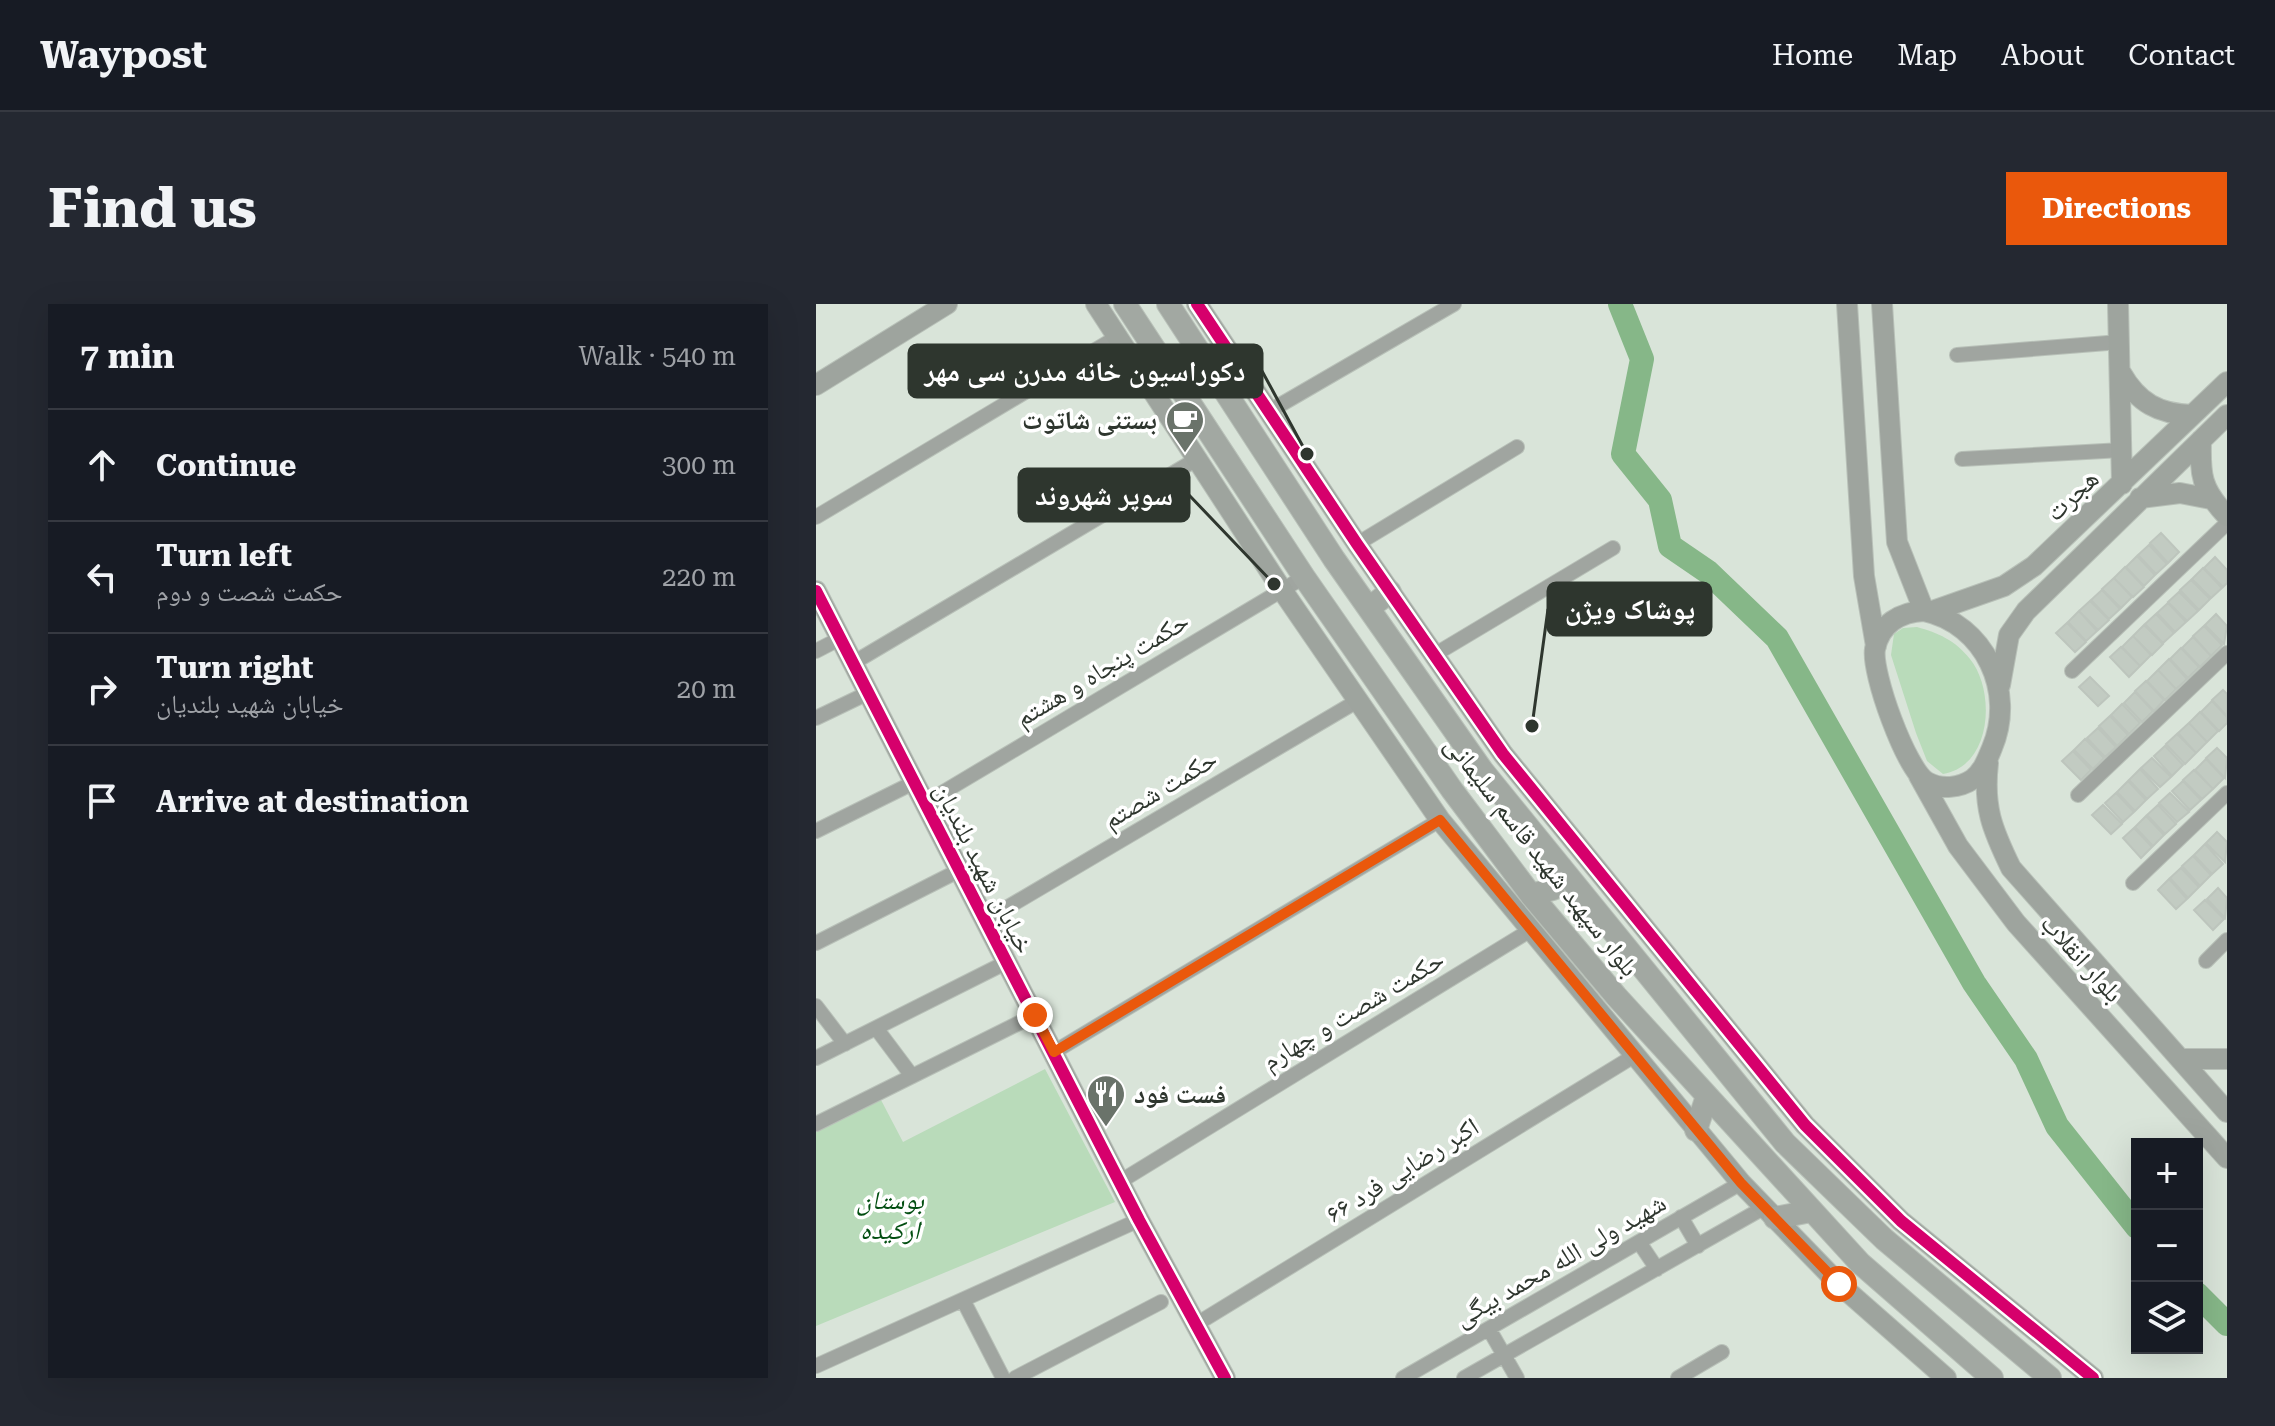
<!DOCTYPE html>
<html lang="en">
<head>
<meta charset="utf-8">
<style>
  :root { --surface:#171b24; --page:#242831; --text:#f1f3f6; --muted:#9ea1a6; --line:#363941; --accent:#ea580c }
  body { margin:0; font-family:"Roboto Serif","Noto Naskh Arabic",serif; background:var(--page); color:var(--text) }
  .controls { position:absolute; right:24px; bottom:24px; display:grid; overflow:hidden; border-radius:0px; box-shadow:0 8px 32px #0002 }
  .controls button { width:72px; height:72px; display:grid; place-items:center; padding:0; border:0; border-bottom:2px solid var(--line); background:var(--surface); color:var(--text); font:40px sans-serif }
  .stop { position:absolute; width:24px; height:24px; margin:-18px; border:6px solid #ea580c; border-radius:50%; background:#fff }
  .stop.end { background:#ea580c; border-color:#fff; box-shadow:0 2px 8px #0008 }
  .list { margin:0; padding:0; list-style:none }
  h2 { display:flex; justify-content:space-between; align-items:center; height:104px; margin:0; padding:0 32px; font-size:34px }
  h2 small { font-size:26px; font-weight:400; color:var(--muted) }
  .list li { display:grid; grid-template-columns:52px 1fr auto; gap:24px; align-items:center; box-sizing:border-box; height:112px; padding:0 32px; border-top:2px solid var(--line) }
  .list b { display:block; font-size:30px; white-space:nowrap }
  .list p { margin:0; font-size:26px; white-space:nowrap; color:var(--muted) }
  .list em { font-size:26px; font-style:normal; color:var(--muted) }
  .icon { flex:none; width:44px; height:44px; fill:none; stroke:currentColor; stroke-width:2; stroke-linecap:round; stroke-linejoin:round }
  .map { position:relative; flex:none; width:1411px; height:1074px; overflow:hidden; border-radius:0px }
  header { display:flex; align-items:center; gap:48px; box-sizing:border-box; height:112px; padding:0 40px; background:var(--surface); border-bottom:2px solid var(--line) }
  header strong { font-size:38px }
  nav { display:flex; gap:44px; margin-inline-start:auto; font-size:28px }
  .intro { display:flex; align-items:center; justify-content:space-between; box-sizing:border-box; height:192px; padding:0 48px }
  h1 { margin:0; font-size:56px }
  .button { padding:20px 36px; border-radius:0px; background:var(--accent); color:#fff; font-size:28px; font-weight:700 }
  main { display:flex; gap:48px; padding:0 48px }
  aside { flex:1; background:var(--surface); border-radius:0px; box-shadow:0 8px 32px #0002 }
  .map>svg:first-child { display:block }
</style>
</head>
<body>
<header>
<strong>Waypost</strong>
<nav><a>Home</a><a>Map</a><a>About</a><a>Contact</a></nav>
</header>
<div class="intro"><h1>Find us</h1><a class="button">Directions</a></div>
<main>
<aside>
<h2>7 min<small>Walk · 540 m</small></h2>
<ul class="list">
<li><svg class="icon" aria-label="ahead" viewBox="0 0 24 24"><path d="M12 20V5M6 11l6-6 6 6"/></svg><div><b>Continue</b></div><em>300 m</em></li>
<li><svg class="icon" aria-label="left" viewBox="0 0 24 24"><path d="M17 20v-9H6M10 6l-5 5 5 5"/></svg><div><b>Turn left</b><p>حکمت شصت و دوم</p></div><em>220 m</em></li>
<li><svg class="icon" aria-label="right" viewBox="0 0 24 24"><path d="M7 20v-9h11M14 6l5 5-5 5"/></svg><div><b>Turn right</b><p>خیابان شهید بلندیان</p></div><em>20 m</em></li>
<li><svg class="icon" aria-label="arrive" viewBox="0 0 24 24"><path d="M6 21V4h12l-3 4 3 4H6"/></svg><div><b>Arrive at destination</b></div></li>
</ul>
</aside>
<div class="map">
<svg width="1411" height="1074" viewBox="0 0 1411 1074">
  <rect width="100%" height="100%" fill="#d9e4d9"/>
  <path fill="#b9dbba" d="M1101,323C1122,329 1139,336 1154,355C1180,387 1176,462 1127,470L1111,457L1100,429L1075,351L1078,330L1087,324Z
    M229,765L299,898L0,1022V827L65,796L87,838Z"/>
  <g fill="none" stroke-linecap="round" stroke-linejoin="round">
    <path stroke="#86b788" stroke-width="24" d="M804,0L826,55L807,150L844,196L854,242L892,268L961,334L1158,679L1210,755L1241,822L1321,923
      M1381,990L1411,1020"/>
  </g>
  <path fill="#c2cbc2" stroke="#bdc5bd" stroke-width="2" d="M1345,229L1363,248L1352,259L1334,239Z
    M1333,241L1351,260L1340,270L1322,251Z
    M1321,252L1339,271L1328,282L1310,263Z
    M1399,253L1411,266V279L1407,283L1388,264Z
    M1309,263L1328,283L1317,293L1298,274Z
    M1387,264L1406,284L1395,294L1376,275Z
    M1298,274L1316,293L1305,304L1286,285Z
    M1375,276L1394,295L1383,306L1364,286Z
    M1286,286L1304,305L1293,315L1275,296Z
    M1363,288L1382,307L1371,317L1352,298Z
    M1274,297L1293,316L1282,326L1263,307Z
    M1352,299L1370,318L1359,328L1341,309Z
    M1263,307L1281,327L1270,337L1252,318Z
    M1340,310L1358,329L1347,339L1329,320Z
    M1400,310L1411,322L1408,340L1389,321Z
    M1251,319L1270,338L1259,348L1240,329Z
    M1328,321L1347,340L1336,351L1317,332Z
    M1388,322L1406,341L1395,352L1377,332Z
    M1317,332L1335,351L1324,362L1306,343Z
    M1377,333L1395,352L1384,363L1366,344Z
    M1305,343L1324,362L1313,373L1294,353Z
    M1365,344L1383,363L1372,374L1354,355Z
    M1353,355L1371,375L1360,385L1342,366Z
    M1342,366L1360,385L1349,396L1331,377Z
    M1274,373L1293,392L1282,402L1263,383Z
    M1330,377L1348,396L1338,407L1319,387Z
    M1407,386L1411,390V412L1396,396Z
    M1319,388L1337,407L1326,418L1308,399Z
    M1396,397L1411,413V419L1403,427L1385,408Z
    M1306,400L1324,419L1313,430L1295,411Z
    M1384,408L1402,427L1391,438L1373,419Z
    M1294,412L1312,431L1301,442L1283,422Z
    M1373,419L1391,438L1380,449L1362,429Z
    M1282,424L1300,443L1289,453L1271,434Z
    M1361,430L1380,449L1369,460L1350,440Z
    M1269,435L1288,454L1277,465L1258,446Z
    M1349,442L1367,461L1356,472L1338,452Z
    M1401,444L1411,454L1409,474L1390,454Z
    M1257,447L1275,466L1265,476L1246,457Z
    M1336,454L1355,473L1344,483L1325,464Z
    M1390,455L1408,474L1397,485L1379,466Z
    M1324,465L1342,485L1331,495L1313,476Z
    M1378,466L1397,485L1386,495L1367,476Z
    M1312,477L1330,496L1319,507L1301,488Z
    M1367,477L1385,496L1374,506L1356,487Z
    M1300,489L1318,508L1307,518L1289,499Z
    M1354,489L1373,508L1361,518L1343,499Z
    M1287,501L1306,520L1295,530L1276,511Z
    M1342,501L1360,520L1349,530L1331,511Z
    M1330,512L1348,531L1337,542L1319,523Z
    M1318,524L1336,543L1325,554L1307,534Z
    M1401,528L1411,538L1409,558L1390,539Z
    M1389,540L1407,560L1396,570L1378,551Z
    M1377,552L1395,571L1384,582L1366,562Z
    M1365,564L1383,583L1372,594L1354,574Z
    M1353,575L1371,595L1360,605L1342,586Z
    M1402,584L1411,594L1409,614L1391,595Z
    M1389,596L1408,615L1397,626L1378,606Z"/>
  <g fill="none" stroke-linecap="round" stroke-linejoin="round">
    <defs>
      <path id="street" d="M1141,51L1304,38
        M452,108L638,0
        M1146,155L1306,146
        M0,213L301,33
        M541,240L701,143
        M0,347L25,334
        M618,351L797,244
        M37,359L381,155
        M1256,367L1411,219
        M0,414L52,389
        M1262,491L1411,349
        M109,499L488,273
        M0,527L99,478
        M1317,579L1411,489
        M170,616L543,396
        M0,639L144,566
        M1390,657L1411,636
        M0,702L29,740
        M60,724L96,772
        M238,748L624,516
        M0,754L191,658
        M0,820L219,711
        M305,877L713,627
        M865,913L882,942
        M823,938L841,965
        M147,996L187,1074
        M379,1021L818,752
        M673,1025L701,1074
        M0,1062L323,916
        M199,1074L345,998
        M587,1074L925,879
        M648,1074L949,903
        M862,1074L906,1048"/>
      <path id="secondary" d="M280,0L466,286L624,516L925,879L1023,980L1130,1074
        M381,0L541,240L687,450L989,821L1085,917L1277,1074
        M1031,0L1048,272L1060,342
        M1066,0L1081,238L1108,307
        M1302,0L1306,180
        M1305,69C1322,99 1343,110 1376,111
        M0,81L131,0
        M1385,136C1384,171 1385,185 1411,212
        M1324,194L1364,189L1395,195
        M0,287L323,916L409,1074
        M1108,307C1169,320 1200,388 1176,444C1171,456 1167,467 1157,475C1144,484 1125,486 1111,478C1090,466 1055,368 1059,345C1064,320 1084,308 1108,307Z
        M1114,308L1188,282L1218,262L1411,78
        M1184,381L1193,331L1210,307L1411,111
        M1172,459C1167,503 1176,525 1195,564L1411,808
        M1103,472L1142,542L1200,619L1411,854
        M1364,755H1411"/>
      <path id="primary" d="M309,0L488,273L636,486L715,591L800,692L1044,959L1176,1074
        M352,0L518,255L666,466L969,839L1068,935L1234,1074
        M553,304L574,288
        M715,591L737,585L745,563
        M880,826L891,792
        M959,914L995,907"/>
    </defs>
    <use href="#street" stroke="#b8c0b8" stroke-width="16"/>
    <use href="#secondary" stroke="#b8c0b8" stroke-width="22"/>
    <use href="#primary" stroke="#b8c0b8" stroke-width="24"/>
    <use href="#street" stroke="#a0a5a0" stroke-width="14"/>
    <use href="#secondary" stroke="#9ea49e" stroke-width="20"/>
    <use href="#primary" stroke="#a2a8a2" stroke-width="22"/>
    <defs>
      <path id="cycleway" d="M381,0L541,240L687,450L989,821L1085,917L1277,1074
        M0,287L323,916L409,1074"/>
    </defs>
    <use href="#cycleway" stroke="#fff" stroke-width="17"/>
    <use href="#cycleway" stroke="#d6006c" stroke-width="12"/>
  </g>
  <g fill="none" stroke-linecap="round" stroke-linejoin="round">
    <path stroke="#ea580c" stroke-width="10" d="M219,711L238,748L624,516L925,879L1023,980"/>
  </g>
  <defs>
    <symbol id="cafe-pin" viewBox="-11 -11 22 30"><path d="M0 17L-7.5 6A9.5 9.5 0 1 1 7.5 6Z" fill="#6a736a" stroke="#fff"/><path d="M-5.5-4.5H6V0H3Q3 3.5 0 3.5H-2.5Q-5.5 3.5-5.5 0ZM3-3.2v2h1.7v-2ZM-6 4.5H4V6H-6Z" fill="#fff"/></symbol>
    <symbol id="restaurant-pin" viewBox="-11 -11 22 30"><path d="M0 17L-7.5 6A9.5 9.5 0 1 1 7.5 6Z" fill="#6a736a" stroke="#fff"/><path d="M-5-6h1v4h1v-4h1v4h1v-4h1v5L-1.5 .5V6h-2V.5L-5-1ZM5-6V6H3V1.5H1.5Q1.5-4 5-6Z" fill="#fff"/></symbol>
  </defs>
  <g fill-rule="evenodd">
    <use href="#cafe-pin" x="347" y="94" width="44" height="60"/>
    <use href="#restaurant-pin" x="268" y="768" width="44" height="60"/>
  </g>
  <g text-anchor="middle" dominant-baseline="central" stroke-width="7" stroke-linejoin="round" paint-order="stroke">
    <g font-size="26" font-weight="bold" fill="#2e362e" stroke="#fff" text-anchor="end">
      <text x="341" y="116">بستنی شاتوت</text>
      <text x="318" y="790" text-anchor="start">فست فود</text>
    </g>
    <g font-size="26" fill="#2e362e" stroke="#fff">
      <text transform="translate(1256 191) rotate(-43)">هجرت</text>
      <text transform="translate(286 365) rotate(-31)">حکمت پنجاه و هشتم</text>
      <text transform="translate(344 485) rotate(-31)">حکمت شصتم</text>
      <text transform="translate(726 552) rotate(52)">بلوار سپهبد شهید قاسم سلیمانی</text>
      <text transform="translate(168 564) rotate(63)">خیابان شهید بلندیان</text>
      <text transform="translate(1266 654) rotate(48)">بلوار انقلاب</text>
      <text transform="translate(537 706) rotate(-31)">حکمت شصت و چهارم</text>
      <text transform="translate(586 866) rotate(-32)">۶۶ اکبر رضایی فرد</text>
      <text transform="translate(744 956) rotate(-30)">شهید ولی الله محمد بیگی</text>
    </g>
    <g font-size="26" font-style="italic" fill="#024e11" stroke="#fff">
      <text x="74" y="896">بوستان<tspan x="74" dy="30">ارکیده</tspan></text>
    </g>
  </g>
  <path fill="none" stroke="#2e362e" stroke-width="3" d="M491 150L446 67M458 280L373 191M716 422L732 305"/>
  <g fill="#2e362e" stroke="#fff" stroke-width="3">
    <circle cx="491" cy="150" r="8"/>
    <circle cx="458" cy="280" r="8"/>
    <circle cx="716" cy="422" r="8"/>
  </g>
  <g fill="#2e362e" stroke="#2e362e" stroke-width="3">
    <rect x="93" y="41" width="353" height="52" rx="8"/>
    <rect x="203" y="165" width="170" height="52" rx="8"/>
    <rect x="732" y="279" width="163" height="52" rx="8"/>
  </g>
  <g font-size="28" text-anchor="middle" font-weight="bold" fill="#fff">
    <text x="269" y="77">دکوراسیون خانه مدرن سی مهر</text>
    <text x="288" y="201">سوپر شهروند</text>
    <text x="814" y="315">پوشاک ویژن</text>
  </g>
</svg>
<div class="controls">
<button>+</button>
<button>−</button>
<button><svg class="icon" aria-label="layers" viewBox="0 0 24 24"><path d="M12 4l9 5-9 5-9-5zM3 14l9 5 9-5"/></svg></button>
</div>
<div class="stop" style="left:1023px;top:980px"></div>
<div class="stop end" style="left:219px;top:711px"></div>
</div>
</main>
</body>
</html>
